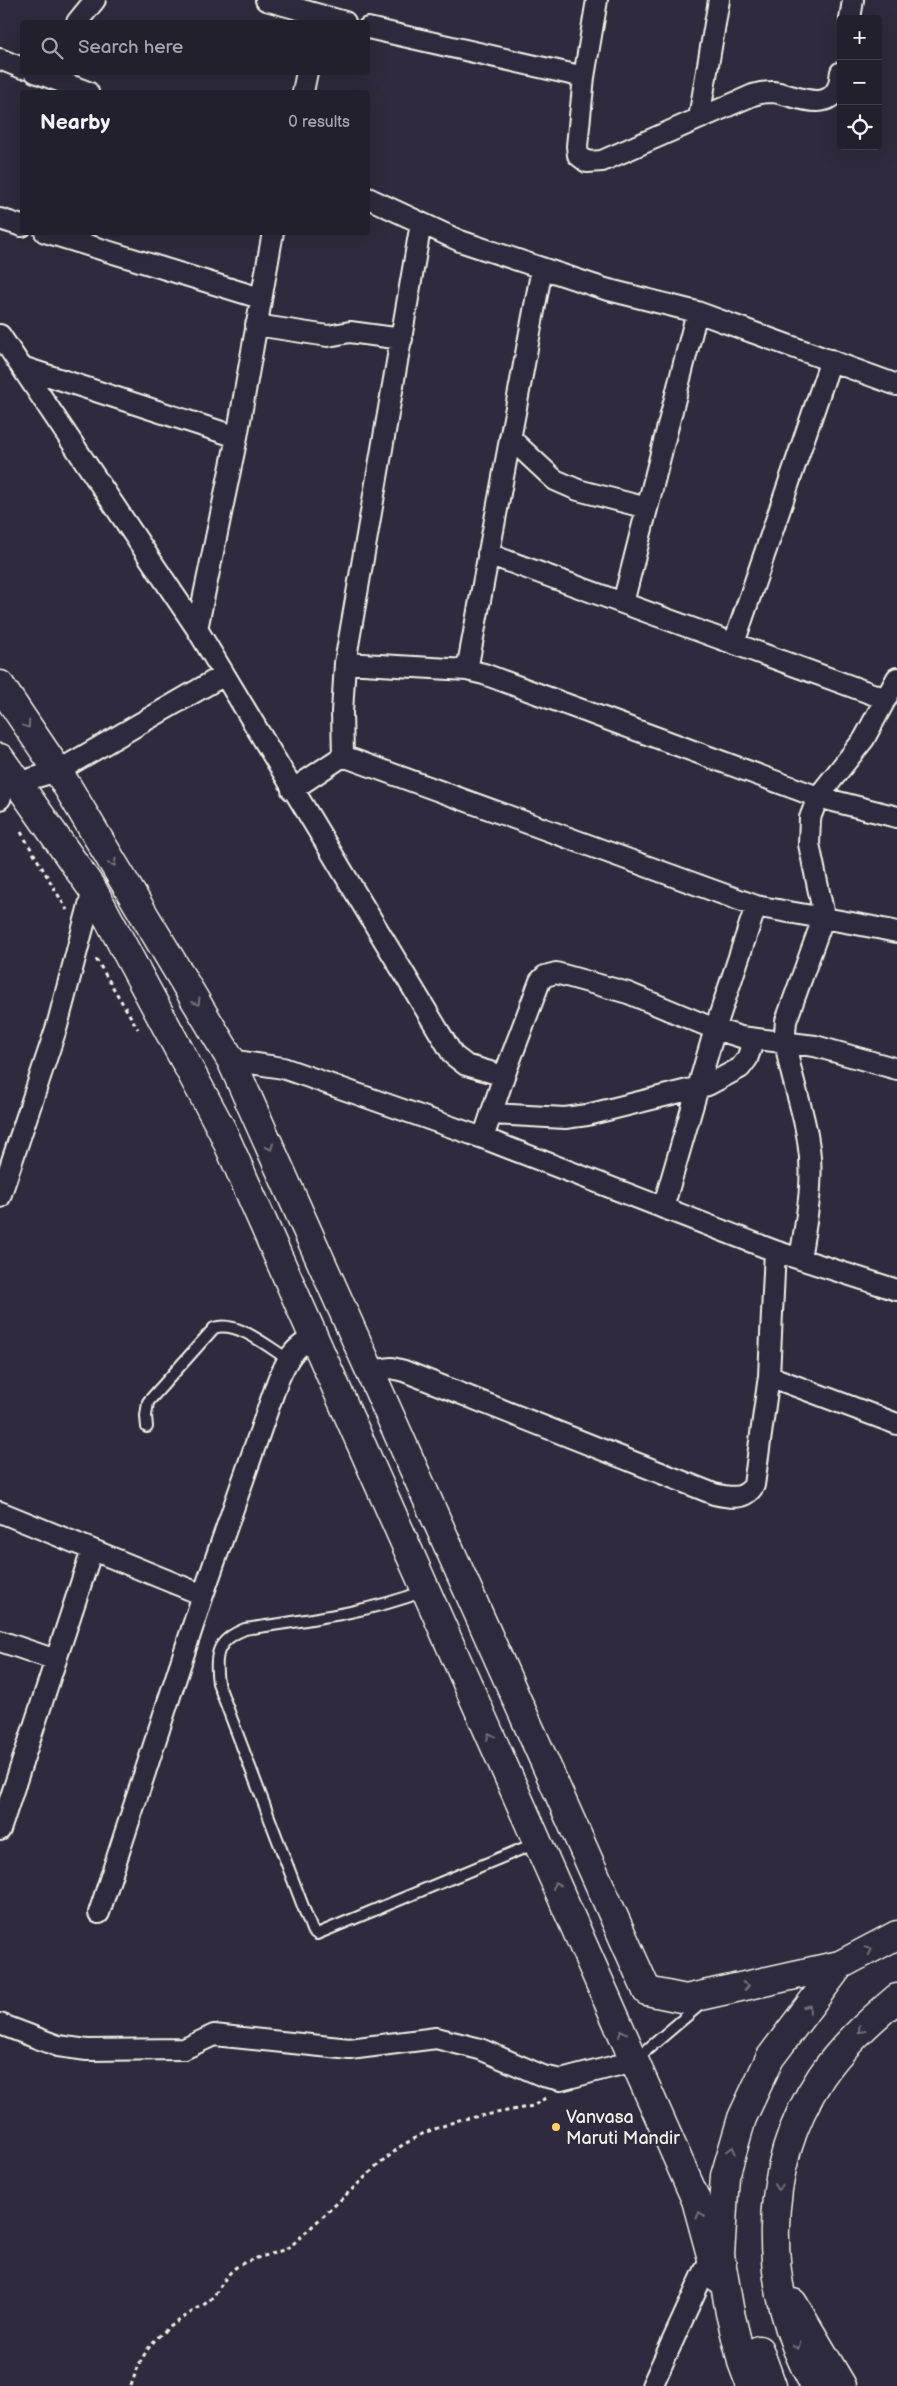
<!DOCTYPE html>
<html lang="en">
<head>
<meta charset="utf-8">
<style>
  :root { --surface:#23202e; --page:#2f2d3a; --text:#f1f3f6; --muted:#a3a3aa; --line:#403e4a }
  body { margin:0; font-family:"Balsamiq Sans",sans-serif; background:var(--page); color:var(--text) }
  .controls { position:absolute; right:15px; top:15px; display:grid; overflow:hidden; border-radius:5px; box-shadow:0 5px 20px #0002 }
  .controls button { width:45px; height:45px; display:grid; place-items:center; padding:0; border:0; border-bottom:1px solid var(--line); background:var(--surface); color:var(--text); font:25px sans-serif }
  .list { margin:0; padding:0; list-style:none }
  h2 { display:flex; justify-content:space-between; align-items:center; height:65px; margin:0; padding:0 20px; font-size:21px }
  h2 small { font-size:16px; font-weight:400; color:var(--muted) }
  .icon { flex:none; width:28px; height:28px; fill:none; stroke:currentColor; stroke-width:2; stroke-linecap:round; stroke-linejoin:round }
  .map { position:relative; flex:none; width:897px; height:2386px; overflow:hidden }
  .search { position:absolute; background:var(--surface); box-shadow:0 5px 20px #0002; left:20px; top:20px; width:350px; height:55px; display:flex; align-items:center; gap:12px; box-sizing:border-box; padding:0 18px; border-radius:5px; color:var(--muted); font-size:19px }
  .panel { position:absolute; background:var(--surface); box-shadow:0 5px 20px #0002; left:20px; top:90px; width:350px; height:145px; border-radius:5px }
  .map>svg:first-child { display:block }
</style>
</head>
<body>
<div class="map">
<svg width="897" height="2386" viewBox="0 0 897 2386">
  <rect width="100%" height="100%" fill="#2f2a3d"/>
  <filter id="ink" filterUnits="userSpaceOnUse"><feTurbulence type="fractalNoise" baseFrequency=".02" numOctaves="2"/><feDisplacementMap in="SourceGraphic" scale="10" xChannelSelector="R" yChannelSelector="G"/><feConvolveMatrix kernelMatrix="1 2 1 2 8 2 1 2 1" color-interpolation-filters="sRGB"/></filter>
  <g filter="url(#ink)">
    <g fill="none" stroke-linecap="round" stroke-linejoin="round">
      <defs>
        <path id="service" d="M147,1427L146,1416L148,1402L214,1328C237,1320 268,1347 288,1359
          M424,1591C367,1613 306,1620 245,1629C217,1640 214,1654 218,1683L312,1930L317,1934L536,1843
          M635,2060L702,2003"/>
        <path id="minor" d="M266,0L345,22
          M850,19L853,0
          M77,22L95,0
          M368,28L584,77L577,146L578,155L587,162L602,161L753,95C759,93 766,92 773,92C792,94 827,114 838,87C840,83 840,76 841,72
          M0,59L22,68
          M35,72L88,92
          M584,77L597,0
          M303,92L307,72
          M699,118L719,0
          M368,198L460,241L605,289L697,312L897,385
          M0,219L22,226
          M45,232L260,298
          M256,325L328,336L350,332L402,339
          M0,335L197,629L453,1055L466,1065L504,1076L483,1138
          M22,367L237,437
          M510,438L555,480L578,490L647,508
          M488,554L886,699
          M623,603L697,312
          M197,629L237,437L273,232
          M734,643L831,360
          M345,663L467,670L484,674L818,797L897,817
          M467,670L542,268
          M343,756L342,712L345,663L421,223
          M292,790L343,756L756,906C803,915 850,922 897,932
          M0,799L4,790L16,783L58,771L224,675
          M231,1060L283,1068L483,1138L775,1251L897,1290
          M504,1076L540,981L545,976L556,973L628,993L715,1029L741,1037L815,1046L897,1069
          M491,1114L565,1118L587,1115L708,1085L740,1068L747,1059L754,1039
          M0,1197L57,1026L93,890
          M663,1208L715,1029L756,906
          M800,1259C806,1220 815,1181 808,1141C803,1105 787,1070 785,1033L786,1021L824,916L809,844L810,818L818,797L864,739L897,678
          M369,1371L392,1368L404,1371L714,1494C731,1498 745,1500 754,1485L769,1376L775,1251
          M769,1376L897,1424
          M0,1512L203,1595
          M0,1641L56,1660
          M0,1830L92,1550
          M99,1913L203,1595L278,1380C288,1358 293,1348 314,1337
          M0,2024L58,2046L87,2050L184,2049L214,2035L350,2049L436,2038L480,2049L543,2076L561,2080L634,2061
          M652,2386L711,2257"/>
        <path id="primary" d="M0,685L58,771L231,1060L647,1991
          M0,758L93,890L222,1130L696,2200L717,2277"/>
        <path id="trunk" d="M647,1991L686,1999L840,1965L897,1935
          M793,2303L842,2386
          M759,2350L772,2386
          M751,2386L742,2362L730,2313L720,2255L725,2176L742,2118L770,2058L840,1965
          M815,2386C761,2291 760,2169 821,2077C841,2047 870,2021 897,1998"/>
      </defs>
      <use href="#service" stroke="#f4f1e8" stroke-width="14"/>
      <use href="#minor" stroke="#f4f1e8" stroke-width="24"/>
      <use href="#primary" stroke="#f4f1e8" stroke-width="31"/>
      <use href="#trunk" stroke="#f4f1e8" stroke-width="31"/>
      <path stroke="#f4f1e8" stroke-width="3" stroke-dasharray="4 4" stroke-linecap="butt" d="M21,832L67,910
        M96,959L138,1029
        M131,2386C142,2352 153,2337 183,2318C191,2312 201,2307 209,2301C220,2290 225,2274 238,2266C254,2256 275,2256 292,2245L375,2168L401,2146L424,2133L459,2120L533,2106L547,2097"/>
      <use href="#service" stroke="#2f2a3d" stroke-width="10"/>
      <use href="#minor" stroke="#2f2a3d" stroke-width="20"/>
      <use href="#primary" stroke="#2f2a3d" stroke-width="28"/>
      <use href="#trunk" stroke="#2f2a3d" stroke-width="28"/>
    </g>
    <defs><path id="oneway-chevron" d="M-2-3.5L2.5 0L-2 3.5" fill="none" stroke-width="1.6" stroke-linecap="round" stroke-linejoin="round" transform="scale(1.25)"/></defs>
    <g stroke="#747079">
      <use href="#oneway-chevron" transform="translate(27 725) rotate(56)"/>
      <use href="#oneway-chevron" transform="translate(113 863) rotate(59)"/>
      <use href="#oneway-chevron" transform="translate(197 1002) rotate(59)"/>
      <use href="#oneway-chevron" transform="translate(270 1147) rotate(66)"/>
      <use href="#oneway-chevron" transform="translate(490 1736) rotate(-114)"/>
      <use href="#oneway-chevron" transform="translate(556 1885) rotate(-114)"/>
      <use href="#oneway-chevron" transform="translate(869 1950) rotate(-29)"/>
      <use href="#oneway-chevron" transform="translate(746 1986) rotate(-12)"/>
      <use href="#oneway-chevron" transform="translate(808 2008) rotate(-52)"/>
      <use href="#oneway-chevron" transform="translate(861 2030) rotate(132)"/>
      <use href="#oneway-chevron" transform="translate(622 2033) rotate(-114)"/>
      <use href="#oneway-chevron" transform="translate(732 2150) rotate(-75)"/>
      <use href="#oneway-chevron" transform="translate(778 2187) rotate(97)"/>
      <use href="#oneway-chevron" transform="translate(700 2215) rotate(-105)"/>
      <use href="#oneway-chevron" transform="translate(797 2346) rotate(69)"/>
    </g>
  </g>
  <circle fill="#ffd166" stroke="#2f2a3d" stroke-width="2" cx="556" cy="2127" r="5"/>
  <g text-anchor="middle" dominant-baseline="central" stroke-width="4" stroke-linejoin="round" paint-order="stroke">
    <g font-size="18" fill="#f4f1e8" stroke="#2f2a3d" text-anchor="start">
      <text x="566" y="2117">Vanvasa<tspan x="566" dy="21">Maruti Mandir</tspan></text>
    </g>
  </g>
</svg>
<div class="controls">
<button>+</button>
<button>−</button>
<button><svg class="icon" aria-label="locate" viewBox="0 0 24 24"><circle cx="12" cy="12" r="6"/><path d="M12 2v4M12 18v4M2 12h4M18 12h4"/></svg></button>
</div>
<div class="search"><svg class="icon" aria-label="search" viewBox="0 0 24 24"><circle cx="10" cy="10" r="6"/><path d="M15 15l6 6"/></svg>Search here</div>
<section class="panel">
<h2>Nearby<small>0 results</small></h2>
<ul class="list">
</ul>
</section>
</div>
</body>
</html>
